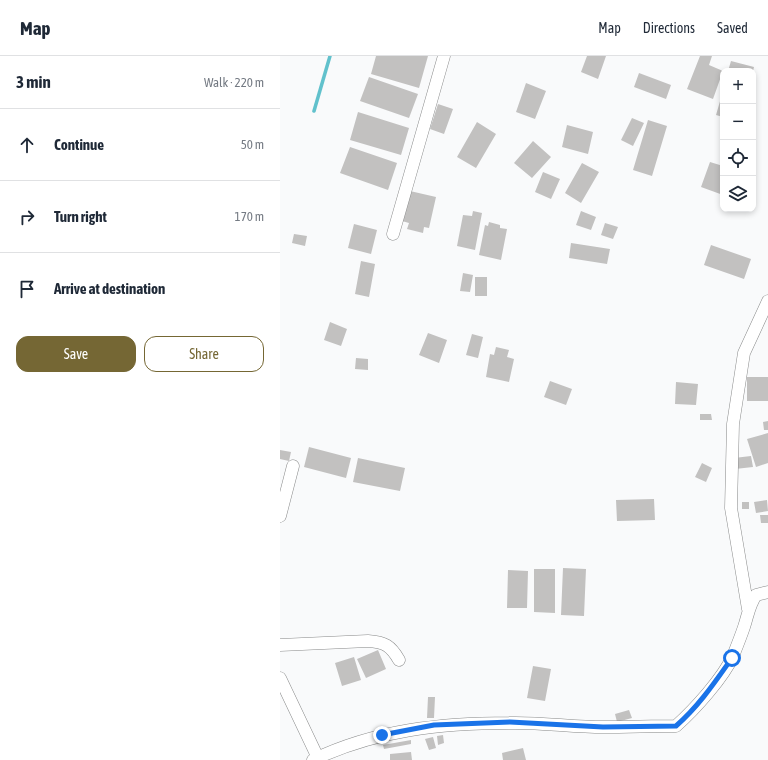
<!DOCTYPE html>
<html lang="en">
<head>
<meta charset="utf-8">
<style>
  :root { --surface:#fff; --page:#f6f6f7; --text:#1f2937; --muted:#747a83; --line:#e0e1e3; --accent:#756734 }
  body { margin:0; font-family:"Asap Condensed",sans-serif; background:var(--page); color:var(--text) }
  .controls { position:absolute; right:12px; top:12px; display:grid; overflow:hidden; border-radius:8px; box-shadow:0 2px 6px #0003 }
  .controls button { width:36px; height:36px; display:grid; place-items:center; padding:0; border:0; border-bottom:1px solid var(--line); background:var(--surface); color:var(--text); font:20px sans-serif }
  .stop { position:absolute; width:12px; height:12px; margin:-9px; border:3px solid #1a73e8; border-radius:50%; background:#fff }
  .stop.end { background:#1a73e8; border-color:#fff; box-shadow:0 1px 4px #0008 }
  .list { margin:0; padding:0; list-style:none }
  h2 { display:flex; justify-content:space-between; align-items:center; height:52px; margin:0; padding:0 16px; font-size:17px }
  h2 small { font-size:13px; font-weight:400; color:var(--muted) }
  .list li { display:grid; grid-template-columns:26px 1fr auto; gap:12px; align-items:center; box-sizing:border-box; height:72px; padding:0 16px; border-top:1px solid var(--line) }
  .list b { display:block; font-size:15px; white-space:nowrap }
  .list em { font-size:13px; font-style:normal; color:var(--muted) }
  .actions { display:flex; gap:8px; padding:12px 16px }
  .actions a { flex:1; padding:9px 0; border:1px solid var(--accent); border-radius:12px; text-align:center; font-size:14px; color:var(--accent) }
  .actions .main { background:var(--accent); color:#fff }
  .icon { flex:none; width:22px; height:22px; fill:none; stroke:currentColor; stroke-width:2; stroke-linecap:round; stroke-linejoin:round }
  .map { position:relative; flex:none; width:488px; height:704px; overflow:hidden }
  header { display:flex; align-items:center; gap:24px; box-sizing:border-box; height:56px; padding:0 20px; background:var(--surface); border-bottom:1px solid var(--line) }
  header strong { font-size:19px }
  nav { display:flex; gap:22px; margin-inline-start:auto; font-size:14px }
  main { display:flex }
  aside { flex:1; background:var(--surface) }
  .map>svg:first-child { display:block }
</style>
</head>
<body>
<header>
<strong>Map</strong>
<nav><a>Map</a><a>Directions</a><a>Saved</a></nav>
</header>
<main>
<aside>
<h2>3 min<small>Walk · 220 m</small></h2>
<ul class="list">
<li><svg class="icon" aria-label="ahead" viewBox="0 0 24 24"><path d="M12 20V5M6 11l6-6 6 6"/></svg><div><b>Continue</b></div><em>50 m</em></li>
<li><svg class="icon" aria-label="right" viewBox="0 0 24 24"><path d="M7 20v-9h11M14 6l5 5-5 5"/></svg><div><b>Turn right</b></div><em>170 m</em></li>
<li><svg class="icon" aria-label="arrive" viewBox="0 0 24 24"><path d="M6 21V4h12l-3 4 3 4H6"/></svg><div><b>Arrive at destination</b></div></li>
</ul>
<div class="actions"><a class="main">Save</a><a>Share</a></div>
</aside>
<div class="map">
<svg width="488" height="704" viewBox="0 0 488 704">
  <rect width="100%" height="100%" fill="#f9fafb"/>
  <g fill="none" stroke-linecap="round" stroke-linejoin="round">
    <path stroke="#61c1cc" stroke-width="3.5" d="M34,55L50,0"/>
  </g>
  <path fill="#c2c1c0" d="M96,0H148L139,32L91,18Z
    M307,0H326L318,23L301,16Z
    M420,0H432L429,9L443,15L433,43L407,33Z
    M451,5L474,11L473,15H448Z
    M359,17L391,29L386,43L354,31Z
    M89,21L138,38L129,62L80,45Z
    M246,27L266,35L255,63L236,56Z
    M443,35V61L436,59Z
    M158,48L173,53L164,78L150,73Z
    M78,56L129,72L121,99L70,84Z
    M352,62L364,67L353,90L341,84Z
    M368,64L387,70L372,120L353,114Z
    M197,66L216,78L196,112L177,101Z
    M287,69L313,76L308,98L282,91Z
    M253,85L271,101L252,122L234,107Z
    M70,91L117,107L108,134L60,117Z
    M430,106L443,110V139L421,131Z
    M302,107L319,116L301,147L285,137Z
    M263,116L280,123L271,143L255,136Z
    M130,135L156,141L149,172L144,171L143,177L127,173L129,167L122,165Z
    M193,155L202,157L195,194L177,190L183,159L192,160Z
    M301,155L316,161L311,174L296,169Z
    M209,166L220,169V172L227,173L221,204L199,199L205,169L208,170Z
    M325,167L338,171L333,183L321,179Z
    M74,168L97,174L91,198L68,192Z
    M14,178L27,180L25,190L12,187Z
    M291,187L330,193L327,208L289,202Z
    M431,189L471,203L464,223L424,209Z
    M81,205L95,208L89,241L75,238Z
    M183,217L193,219L190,236L180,235Z
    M195,221H207V240H195Z
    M50,266L67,273L61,290L44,284Z
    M148,277L167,284L159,307L139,299Z
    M192,278L203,281L198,302L186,299Z
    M216,291L229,294L227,301L234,303L229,326L206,321L210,298L214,299Z
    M76,302L88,303V314L75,313Z
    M467,321H488V345H467Z
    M270,325L292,333L286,349L264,341Z
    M396,326L418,328L416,349L395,348Z
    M420,358H431L432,364H420Z
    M488,365V374H484L483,366Z
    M488,377V407L476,411L467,383Z
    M29,391L71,402L66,422L24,411Z
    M0,394L11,396L9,405L0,403Z
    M471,400L473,411L455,413L454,402Z
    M78,402L125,412L120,435L73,426Z
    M422,407L432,412L426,426L415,421Z
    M374,443L375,464L337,465L336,444Z
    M487,444L488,455L476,457L474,446Z
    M462,446H469V453H462Z
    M480,459H488V467H481Z
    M283,512L306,513L304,560L281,559Z
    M254,513H275V557L254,556Z
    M228,514L248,515L247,552H227Z
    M98,594L106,613L86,622L77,603Z
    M74,601L81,624L62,630L55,607Z
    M253,610L271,613L265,645L247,642Z
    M148,641H155L154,662H147Z
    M349,654L352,662L337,666L335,658Z
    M163,679L164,687L158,689L157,680Z
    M153,681L156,692L149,694L145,683Z
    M131,684V688L104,693L103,689Z
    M243,692L246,704H223L222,697Z
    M131,696L132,704H110V698Z"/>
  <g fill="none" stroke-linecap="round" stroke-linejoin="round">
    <defs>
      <path id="minor" d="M113,178L164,0
        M0,460L13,410
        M468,553L451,452L453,368L464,297L488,245
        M0,589L88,585C105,586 111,590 119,604
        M0,622L38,702
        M33,704C95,674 162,667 229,667C260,666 292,671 323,671C348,671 372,670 396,670C415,653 443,622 453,600C457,590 461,580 464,571C468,559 469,549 476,539L488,536"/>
    </defs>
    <use href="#minor" stroke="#898a8a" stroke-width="13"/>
    <use href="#minor" stroke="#fff" stroke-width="12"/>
  </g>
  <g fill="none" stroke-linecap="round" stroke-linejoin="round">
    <path stroke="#1a73e8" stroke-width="5" d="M102,679L154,669L230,666L323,671L396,670C419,650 435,626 452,602"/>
  </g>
</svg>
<div class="controls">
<button>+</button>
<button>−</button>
<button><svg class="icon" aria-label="locate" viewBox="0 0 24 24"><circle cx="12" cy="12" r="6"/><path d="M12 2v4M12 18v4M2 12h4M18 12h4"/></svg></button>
<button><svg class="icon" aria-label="layers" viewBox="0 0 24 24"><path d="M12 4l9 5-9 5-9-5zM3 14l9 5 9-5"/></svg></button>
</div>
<div class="stop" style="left:452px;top:602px"></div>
<div class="stop end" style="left:102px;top:679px"></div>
</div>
</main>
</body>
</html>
